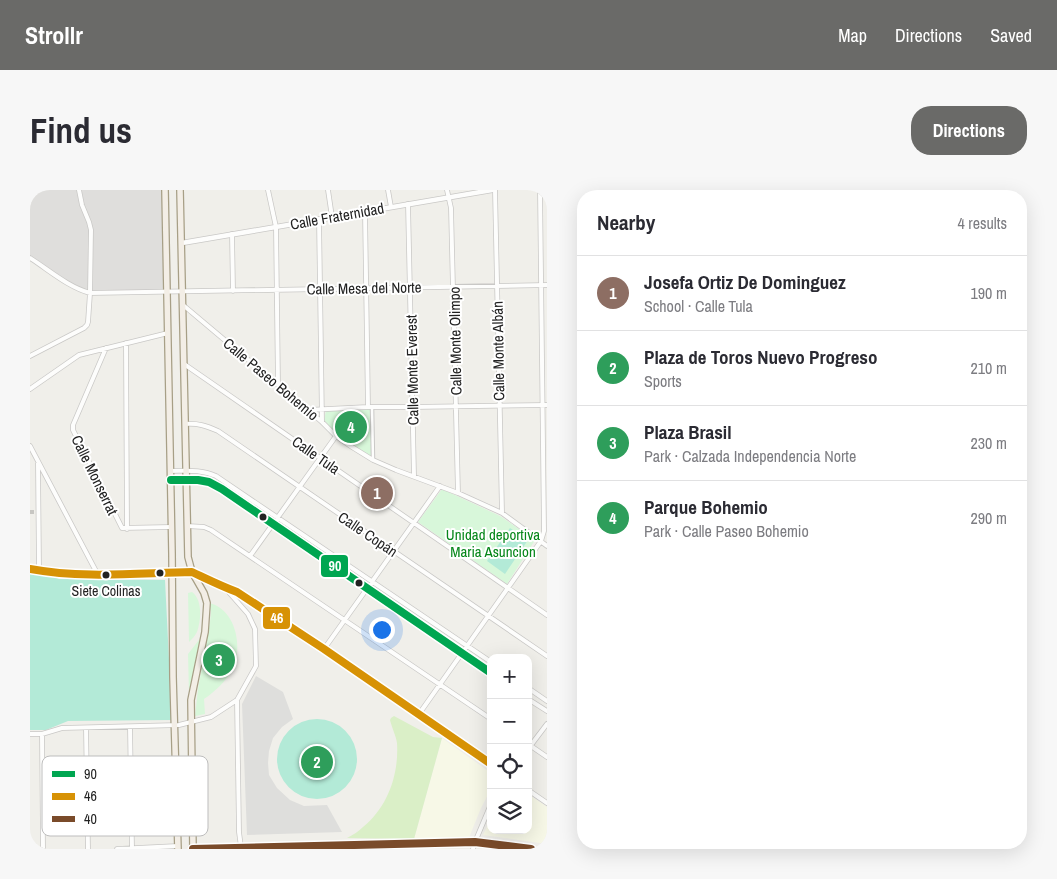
<!DOCTYPE html>
<html lang="en">
<head>
<meta charset="utf-8">
<style>
  :root { --surface:#fff; --page:#f7f7f7; --text:#2b2b33; --muted:#7c7c81; --line:#e1e1e2; --accent:#6a6a68 }
  body { margin:0; font-family:"Archivo Narrow",sans-serif; background:var(--page); color:var(--text) }
  .controls { position:absolute; right:15px; bottom:15px; display:grid; overflow:hidden; border-radius:10px; box-shadow:0 5px 20px #0002 }
  .controls button { width:45px; height:45px; display:grid; place-items:center; padding:0; border:0; border-bottom:1px solid var(--line); background:var(--surface); color:var(--text); font:25px sans-serif }
  .you { position:absolute; left:351px; top:439px; width:18px; height:18px; margin:-12px; border:4px solid #fff; border-radius:50%; background:#1a73e8; box-shadow:0 0 0 8px #1a73e833 }
  .badge { display:grid; place-items:center; width:32px; height:32px; border-radius:50%; background:var(--accent); color:#fff; font-size:16px; font-weight:700 }
  .pin { position:absolute; translate:-50% -50%; border:2px solid #fff; box-shadow:0 1px 5px #0006 }
  .list { margin:0; padding:0; list-style:none }
  h2 { display:flex; justify-content:space-between; align-items:center; height:65px; margin:0; padding:0 20px; font-size:21px }
  h2 small { font-size:16px; font-weight:400; color:var(--muted) }
  .list li { display:grid; grid-template-columns:32px 1fr auto; gap:15px; align-items:center; box-sizing:border-box; height:75px; padding:0 20px; border-top:1px solid var(--line) }
  .list b { display:block; font-size:19px; white-space:nowrap }
  .list p { margin:0; font-size:16px; white-space:nowrap; color:var(--muted) }
  .list em { font-size:16px; font-style:normal; color:var(--muted) }
  .icon { flex:none; width:28px; height:28px; fill:none; stroke:currentColor; stroke-width:2; stroke-linecap:round; stroke-linejoin:round }
  .map { position:relative; flex:none; width:517px; height:659px; overflow:hidden; border-radius:20px }
  header { display:flex; align-items:center; gap:30px; box-sizing:border-box; height:70px; padding:0 25px; background:var(--accent); color:#fff }
  header strong { font-size:24px }
  nav { display:flex; gap:28px; margin-inline-start:auto; font-size:18px }
  .intro { display:flex; align-items:center; justify-content:space-between; box-sizing:border-box; height:120px; padding:0 30px }
  h1 { margin:0; font-size:35px }
  .button { padding:12px 22px; border-radius:20px; background:var(--accent); color:#fff; font-size:18px; font-weight:700 }
  main { display:flex; gap:30px; padding:0 30px }
  aside { flex:1; background:var(--surface); border-radius:20px; box-shadow:0 5px 20px #0002 }
  .map>svg:first-child { display:block }
</style>
</head>
<body>
<header>
<strong>Strollr</strong>
<nav><a>Map</a><a>Directions</a><a>Saved</a></nav>
</header>
<div class="intro"><h1>Find us</h1><a class="button">Directions</a></div>
<main>
<div class="map">
<svg width="517" height="659" viewBox="0 0 517 659">
  <rect width="100%" height="100%" fill="#f0efea"/>
  <path fill="#dfdedc" d="M0,0H139L141,102L53,101L0,70Z"/>
  <path fill="#f7f8e7" d="M412,548L461,583V599L451,618L438,650L384,649Z
    M498,604L517,617V654L453,645L461,628V640H498Z"/>
  <path fill="#dededc" d="M226,486L253,502L263,529L252,537L243,548L239,561L238,573L239,585L247,598L260,610L274,616L297,615L312,642L217,645L212,514Z"/>
  <path fill="#daefc7" d="M364,526L403,547L412,548L384,649L317,648C323,645 329,641 333,637C358,617 369,584 367,553C366,546 362,538 360,530L361,528Z"/>
  <path fill="#d8f7da" d="M341,218L342,267C322,256 309,247 294,230L296,221L303,219Z
    M412,299L470,326L505,350L477,394L388,332Z
    M162,402C173,410 171,431 167,442C165,446 162,449 159,452L158,403Z
    M179,413C206,419 213,457 203,478C196,491 186,501 174,509L175,524L165,526L168,499L180,432L181,422Z
    M172,446C166,465 165,485 159,504L158,464Z"/>
  <path fill="#b3ead7" d="M480,338L498,350L475,384L457,371Z
    M0,382L19,384L29,389L135,390L142,530L38,531L16,540H0Z
    M247 569a40 40 0 1 1 80 0a40 40 0 1 1-80 0Z"/>
  <g fill="none" stroke-linecap="round" stroke-linejoin="round">
    <path stroke="#c7c6c2" stroke-width="4" stroke-dasharray="4 2" stroke-linecap="butt" d="M0,322H4"/>
    <defs>
      <path id="pedestrian" d="M342,217L343,270"/>
      <path id="minor" d="M238,0L246,37L248,195
        M298,0L302,27
        M358,0L361,17
        M417,0L421,18L428,303
        M465,0L472,323
        M378,14L384,286
        M335,22L338,217
        M289,29L292,232
        M202,44L203,101
        M0,68C19,80 38,97 60,103L517,95
        M153,115L292,232L306,246L322,257L343,270L366,280L428,303L472,323L517,356
        M96,153L97,339
        M76,158L43,235V240L92,338L141,337
        M0,166L54,138L57,135L58,132L60,103L61,40L59,32L52,15L49,0
        M154,174L517,425
        M0,199L49,165L138,143
        M278,220L338,217H382L517,215
        M155,234C168,233 177,236 188,241L517,466
        M0,256L68,385
        M8,273L9,380
        M140,281C156,281 171,279 186,286L461,472
        M141,290H168L179,292L192,299L461,483
        M157,336L174,337L181,340L461,529
        M220,366L306,246
        M162,382L207,402L294,459L461,574
        M294,459L410,296
        M498,498L517,511
        M498,509L517,521
        M207,510L209,642L211,657V659
        M389,524L511,351L514,341L510,0
        M100,537L102,659
        M56,538L58,659
        M0,544H12L32,538L149,535L181,527L207,510L226,476L225,439L218,424L196,399
        M12,544L13,659
        M498,554L517,567
        M498,559L517,534
        M498,600L517,613
        M87,659L148,656
        M163,659L445,652L501,659
        M443,659L445,652L461,614"/>
      <path id="tertiary" d="M152,53L462,0
        M0,379C54,389 108,383 162,382"/>
      <path id="primary" d="M135,0L142,363L143,487L148,659
        M150,0L158,367L162,382L174,403L177,413L175,442L161,510L163,659"/>
    </defs>
    <use href="#pedestrian" stroke="#c9c8c6" stroke-width="4.5"/>
    <use href="#minor" stroke="#c9c8c6" stroke-width="5.5"/>
    <use href="#tertiary" stroke="#c9c8c6" stroke-width="6"/>
    <use href="#primary" stroke="#a79f86" stroke-width="8"/>
    <use href="#pedestrian" stroke="#fdfdfc" stroke-width="2.5"/>
    <use href="#minor" stroke="#fdfdfc" stroke-width="4"/>
    <use href="#tertiary" stroke="#fdfdfc" stroke-width="4.5"/>
    <use href="#primary" stroke="#f3eee6" stroke-width="5.5"/>
    <defs>
      <path id="bus-1" d="M141,290H168L179,292L192,299L461,483"/>
      <path id="bus-2" d="M0,379C54,389 108,383 162,382C177,389 191,396 207,402L294,459L461,574"/>
      <path id="bus-3" d="M163,659L445,652L501,659"/>
    </defs>
    <use href="#bus-1" stroke="#fff" stroke-width="11"/>
    <use href="#bus-2" stroke="#fff" stroke-width="11"/>
    <use href="#bus-3" stroke="#fff" stroke-width="11"/>
    <use href="#bus-1" stroke="#00a651" stroke-width="8"/>
    <use href="#bus-2" stroke="#d79205" stroke-width="8"/>
    <use href="#bus-3" stroke="#7a4b2a" stroke-width="8"/>
  </g>
  <g fill="#222" stroke="#fff" stroke-width="2">
    <circle cx="233" cy="327" r="4.5"/>
    <circle cx="130" cy="383" r="4.5"/>
    <circle cx="76" cy="385" r="4.5"/>
    <circle cx="329" cy="393" r="4.5"/>
  </g>
  <g text-anchor="middle" dominant-baseline="central" stroke-width="4" stroke-linejoin="round" paint-order="stroke">
    <g font-size="14" fill="#222" stroke="#fff">
      <text x="76" y="401">Siete Colinas</text>
    </g>
    <g font-size="15" fill="#222" stroke="#fff">
      <text transform="translate(307 26) rotate(-10)">Calle Fraternidad</text>
      <text transform="translate(334 98) rotate(-1)">Calle Mesa del Norte</text>
      <text transform="translate(425 151) rotate(-91)">Calle Monte Olimpo</text>
      <text transform="translate(468 161) rotate(-91)">Calle Monte Albán</text>
      <text transform="translate(382 180) rotate(-91)">Calle Monte Everest</text>
      <text transform="translate(241 189) rotate(40)">Calle Paseo Bohemio</text>
      <text transform="translate(286 265) rotate(35)">Calle Tula</text>
      <text transform="translate(65 285) rotate(64)">Calle Monserrat</text>
      <text transform="translate(338 344) rotate(34)">Calle Copán</text>
    </g>
    <g font-size="15" fill="#058619" stroke="#fff">
      <text x="463" y="344">Unidad deportiva<tspan x="463" dy="17">Maria Asuncion</tspan></text>
    </g>
  </g>
  <rect x="12" y="566" width="166" height="80" rx="8" fill="#fff" stroke="#bdbdbd" stroke-width="1"/>
  <rect x="22" y="581" width="23" height="6" fill="#00a651"/>
  <rect x="22" y="603" width="23" height="7" fill="#d79205"/>
  <rect x="22" y="626" width="23" height="6" fill="#7a4b2a"/>
  <g font-size="14" fill="#222">
    <text x="54" y="589">90</text>
    <text x="54" y="611">46</text>
    <text x="54" y="634">40</text>
  </g>
  <g stroke="#fff" stroke-width="2">
    <rect x="290" y="364" width="29" height="24" rx="5" fill="#00a651"/>
    <rect x="232" y="416" width="29" height="24" rx="5" fill="#d79205"/>
  </g>
  <g font-size="14" text-anchor="middle" font-weight="bold" fill="#fff">
    <text x="305" y="381">90</text>
    <text x="247" y="433">46</text>
  </g>
</svg>
<div class="controls">
<button>+</button>
<button>−</button>
<button><svg class="icon" aria-label="locate" viewBox="0 0 24 24"><circle cx="12" cy="12" r="6"/><path d="M12 2v4M12 18v4M2 12h4M18 12h4"/></svg></button>
<button><svg class="icon" aria-label="layers" viewBox="0 0 24 24"><path d="M12 4l9 5-9 5-9-5zM3 14l9 5 9-5"/></svg></button>
</div>
<div class="you"></div>
<div class="pin badge" style="left:347px;top:303px;background:#8d6e63">1</div>
<div class="pin badge" style="left:287px;top:572px;background:#2e9e5b">2</div>
<div class="pin badge" style="left:189px;top:470px;background:#2e9e5b">3</div>
<div class="pin badge" style="left:321px;top:237px;background:#2e9e5b">4</div>
</div>
<aside>
<h2>Nearby<small>4 results</small></h2>
<ul class="list">
<li><span class="badge" style="background:#8d6e63">1</span><div><b>Josefa Ortiz De Dominguez</b><p>School · Calle Tula</p></div><em>190 m</em></li>
<li><span class="badge" style="background:#2e9e5b">2</span><div><b>Plaza de Toros Nuevo Progreso</b><p>Sports</p></div><em>210 m</em></li>
<li><span class="badge" style="background:#2e9e5b">3</span><div><b>Plaza Brasil</b><p>Park · Calzada Independencia Norte</p></div><em>230 m</em></li>
<li><span class="badge" style="background:#2e9e5b">4</span><div><b>Parque Bohemio</b><p>Park · Calle Paseo Bohemio</p></div><em>290 m</em></li>
</ul>
</aside>
</main>
</body>
</html>
